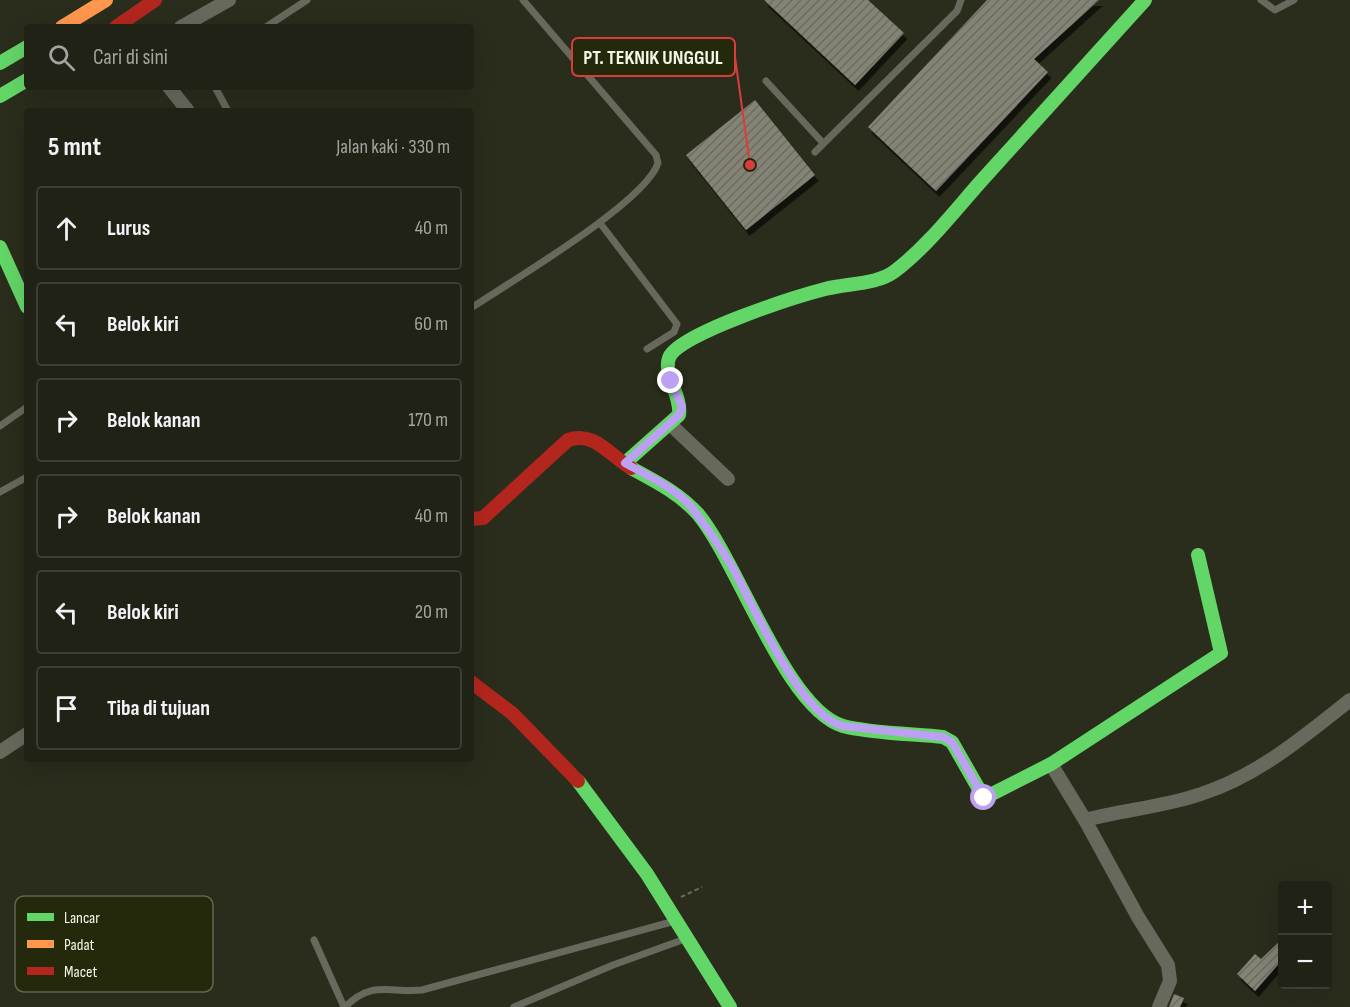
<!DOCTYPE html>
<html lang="id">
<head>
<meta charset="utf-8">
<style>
  :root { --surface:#202215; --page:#282a1e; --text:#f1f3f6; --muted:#a2a4a0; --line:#3d3f34 }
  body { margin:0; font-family:"Sofia Sans Condensed",sans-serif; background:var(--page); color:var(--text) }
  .controls { position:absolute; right:18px; bottom:18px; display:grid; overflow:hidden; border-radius:6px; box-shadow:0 6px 24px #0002 }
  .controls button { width:54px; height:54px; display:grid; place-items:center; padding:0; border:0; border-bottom:2px solid var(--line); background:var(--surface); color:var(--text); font:30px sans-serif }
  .stop { position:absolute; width:18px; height:18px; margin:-14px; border:4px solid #bca0f2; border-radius:50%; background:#fff }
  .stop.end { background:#bca0f2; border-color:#fff; box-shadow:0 2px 6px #0008 }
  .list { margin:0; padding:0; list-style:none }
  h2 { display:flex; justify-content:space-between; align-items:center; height:78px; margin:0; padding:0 24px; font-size:26px }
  h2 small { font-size:20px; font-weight:400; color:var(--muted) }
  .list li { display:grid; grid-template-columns:39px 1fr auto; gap:18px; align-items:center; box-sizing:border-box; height:84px; margin:0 12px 12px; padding:0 12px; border:2px solid var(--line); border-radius:6px }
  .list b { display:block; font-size:22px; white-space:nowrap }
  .list em { font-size:20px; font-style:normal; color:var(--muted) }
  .icon { flex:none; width:33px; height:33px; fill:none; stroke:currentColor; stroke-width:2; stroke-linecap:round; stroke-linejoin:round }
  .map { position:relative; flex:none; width:1350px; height:1007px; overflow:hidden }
  .search { position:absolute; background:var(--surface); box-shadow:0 6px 24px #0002; left:24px; top:24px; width:450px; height:66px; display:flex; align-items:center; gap:15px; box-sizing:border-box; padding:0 21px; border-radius:6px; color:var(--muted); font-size:22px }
  .panel { position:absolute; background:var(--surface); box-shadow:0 6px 24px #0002; left:24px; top:108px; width:450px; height:654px; border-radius:6px }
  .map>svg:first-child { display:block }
</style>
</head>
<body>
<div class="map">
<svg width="1350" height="1007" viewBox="0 0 1350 1007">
  <defs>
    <pattern id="building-hatch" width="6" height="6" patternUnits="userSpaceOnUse" patternTransform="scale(1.5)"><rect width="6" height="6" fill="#858376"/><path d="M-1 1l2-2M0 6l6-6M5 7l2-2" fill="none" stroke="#6d6c62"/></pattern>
    <filter id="shadow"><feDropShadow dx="3.5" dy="6" stdDeviation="0" flood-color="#0009"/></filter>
  </defs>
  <rect width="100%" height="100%" fill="#2a2d1c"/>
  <path fill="url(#building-hatch)" filter="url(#shadow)" d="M764,0H868L904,33L855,85Z
    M987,0H1099L1034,59L1048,72L936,191L868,127Z
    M755,100L815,175L746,230L686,155Z
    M1282,939V960L1255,991L1237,974L1255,954L1261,959Z
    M1174,994L1184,998L1180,1007H1169Z"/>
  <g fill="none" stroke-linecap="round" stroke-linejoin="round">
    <path stroke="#696b5f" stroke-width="2" stroke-dasharray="4.5 3" stroke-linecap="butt" d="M681,897L702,887"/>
    <path stroke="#67695d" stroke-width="7" d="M1261,0L1275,10L1294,0
      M266,27L307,0
      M766,81L823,143
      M215,87L228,111
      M815,152L957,11L961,0
      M600,223L677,324L674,332L647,349
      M471,308C510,282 646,202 658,163L656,155L523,0
      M0,426L27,407
      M0,492L27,477
      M314,940L344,1007
      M345,1007C372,980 389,993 422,990L675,921
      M514,1007L613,965L685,939"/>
    <path stroke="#67695d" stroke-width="14" d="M181,27L229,0
      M169,87L188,111
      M670,424L728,479
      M0,752L27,734
      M1051,764L1085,820C1123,810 1163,807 1201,794C1259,775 1303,737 1350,700
      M1085,820L1138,917L1168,965L1170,981L1159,1007"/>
    <path stroke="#63d668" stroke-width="14" d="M0,63L27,47
      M0,96L27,80
      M0,247L27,307
      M625,463L679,415C682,396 663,375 669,358C677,334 798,296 825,289C847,283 877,285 895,271C928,246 956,209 983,179C1037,119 1091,60 1145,0
      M631,468C655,481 679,493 698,514C738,562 786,709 843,726C868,733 915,734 943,737L952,742L984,798L1051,764L1221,653L1198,555
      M578,781L647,874L730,1007"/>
    <path stroke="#ff974d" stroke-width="14" d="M62,27L106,0"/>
    <path stroke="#b3261e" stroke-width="14" d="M116,27L155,0
      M471,519L483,518L568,440C595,431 609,455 631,468
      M471,682L513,714L578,781"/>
  </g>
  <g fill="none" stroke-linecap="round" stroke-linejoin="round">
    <path stroke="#bca0f2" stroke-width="8" d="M671,381L682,407L679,415L625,463C648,476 676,488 693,509C706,526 719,545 730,563C752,601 799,716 843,726L943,737L952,742L984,798"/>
  </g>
  <rect x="15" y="896" width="198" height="96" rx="9" fill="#25290c" stroke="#63674d" stroke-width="1.5"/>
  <rect x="27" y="913" width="27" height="8" fill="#63d668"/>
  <rect x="27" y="940" width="27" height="8" fill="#ff974d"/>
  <rect x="27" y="967" width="27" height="8" fill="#b3261e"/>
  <g font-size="16" fill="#f4f7e6">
    <text x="64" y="923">Lancar</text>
    <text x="64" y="950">Padat</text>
    <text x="64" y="977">Macet</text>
  </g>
  <path fill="none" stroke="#d93d3b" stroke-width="2" d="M750 165L735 57"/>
  <circle fill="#d93d3b" stroke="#25290c" stroke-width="2" cx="750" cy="165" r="6"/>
  <rect fill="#25290c" stroke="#d93d3b" stroke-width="2" x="572" y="38" width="163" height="38" rx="6"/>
  <g font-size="20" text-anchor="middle" font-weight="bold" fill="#f4f7e6">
    <text x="653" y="64">PT. TEKNIK UNGGUL</text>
  </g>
</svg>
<div class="controls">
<button>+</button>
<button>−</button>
</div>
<div class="stop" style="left:984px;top:798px"></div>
<div class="stop end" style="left:671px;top:381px"></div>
<div class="search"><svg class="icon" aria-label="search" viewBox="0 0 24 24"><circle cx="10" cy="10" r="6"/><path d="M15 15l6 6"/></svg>Cari di sini</div>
<section class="panel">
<h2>5 mnt<small>Jalan kaki · 330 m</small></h2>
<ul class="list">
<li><svg class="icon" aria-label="ahead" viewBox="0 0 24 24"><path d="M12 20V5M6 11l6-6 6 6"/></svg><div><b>Lurus</b></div><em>40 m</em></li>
<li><svg class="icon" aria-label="left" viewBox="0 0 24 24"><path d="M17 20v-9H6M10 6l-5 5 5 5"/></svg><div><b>Belok kiri</b></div><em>60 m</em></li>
<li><svg class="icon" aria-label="right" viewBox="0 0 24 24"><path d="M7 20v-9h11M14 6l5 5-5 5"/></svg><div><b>Belok kanan</b></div><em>170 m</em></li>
<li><svg class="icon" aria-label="right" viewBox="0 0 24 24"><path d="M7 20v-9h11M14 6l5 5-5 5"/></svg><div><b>Belok kanan</b></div><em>40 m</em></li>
<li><svg class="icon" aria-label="left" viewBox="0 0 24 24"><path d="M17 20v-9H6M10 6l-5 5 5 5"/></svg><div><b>Belok kiri</b></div><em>20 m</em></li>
<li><svg class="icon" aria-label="arrive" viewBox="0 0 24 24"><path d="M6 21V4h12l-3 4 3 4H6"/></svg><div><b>Tiba di tujuan</b></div></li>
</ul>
</section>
</div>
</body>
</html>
